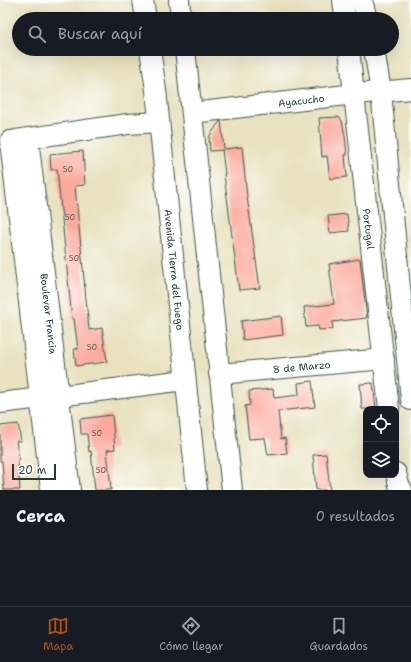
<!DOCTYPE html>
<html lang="es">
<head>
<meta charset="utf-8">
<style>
  :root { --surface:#171b24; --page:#242831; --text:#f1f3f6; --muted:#9ea1a6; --line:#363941; --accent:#b45309 }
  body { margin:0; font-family:"Shantell Sans",sans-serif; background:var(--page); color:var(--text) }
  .controls { position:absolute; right:12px; bottom:12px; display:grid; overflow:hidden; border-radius:8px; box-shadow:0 4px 16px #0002 }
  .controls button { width:36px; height:36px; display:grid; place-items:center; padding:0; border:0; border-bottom:1px solid var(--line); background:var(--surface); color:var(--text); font:20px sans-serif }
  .scale { position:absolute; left:12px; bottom:10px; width:44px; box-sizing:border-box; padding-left:4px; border:2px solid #1f3d34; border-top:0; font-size:11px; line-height:14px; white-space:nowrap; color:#1f3d34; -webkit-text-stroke:3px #fff; paint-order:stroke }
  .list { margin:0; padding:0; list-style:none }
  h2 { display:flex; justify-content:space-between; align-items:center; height:52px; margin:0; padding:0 16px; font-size:17px }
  h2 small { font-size:13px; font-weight:400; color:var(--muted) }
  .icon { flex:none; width:22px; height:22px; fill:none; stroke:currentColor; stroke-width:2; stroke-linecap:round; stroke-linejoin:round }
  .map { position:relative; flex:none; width:411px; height:490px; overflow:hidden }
  .search { position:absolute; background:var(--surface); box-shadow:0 4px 16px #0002; left:12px; right:12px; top:12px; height:44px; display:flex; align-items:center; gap:10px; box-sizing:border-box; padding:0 14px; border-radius:22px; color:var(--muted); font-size:15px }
  .sheet { height:116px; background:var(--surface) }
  nav { display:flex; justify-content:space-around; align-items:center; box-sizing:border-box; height:56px; border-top:1px solid var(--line); background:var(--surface); font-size:11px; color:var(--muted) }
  nav a { display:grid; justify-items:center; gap:2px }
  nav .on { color:var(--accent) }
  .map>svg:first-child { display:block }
</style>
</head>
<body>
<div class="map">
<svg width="411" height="490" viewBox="0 0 411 490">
  <rect width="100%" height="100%" fill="#fff"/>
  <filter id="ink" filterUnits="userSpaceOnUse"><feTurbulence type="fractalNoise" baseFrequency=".025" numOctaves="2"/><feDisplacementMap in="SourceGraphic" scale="8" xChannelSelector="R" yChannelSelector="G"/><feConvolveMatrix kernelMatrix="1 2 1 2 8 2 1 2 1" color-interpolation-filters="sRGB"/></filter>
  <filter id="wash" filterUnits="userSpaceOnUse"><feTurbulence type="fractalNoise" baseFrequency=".012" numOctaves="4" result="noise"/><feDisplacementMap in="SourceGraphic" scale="16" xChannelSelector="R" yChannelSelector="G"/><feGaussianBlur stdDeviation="0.9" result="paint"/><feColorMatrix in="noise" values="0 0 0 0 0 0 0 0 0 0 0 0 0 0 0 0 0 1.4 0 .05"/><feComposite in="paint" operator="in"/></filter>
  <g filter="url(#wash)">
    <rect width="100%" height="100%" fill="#e8e2c0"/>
    <g id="blocks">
      <path fill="#fbaa9e" d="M339,117L342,121L345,136L347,155H345L347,177L330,179L327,156L322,157L319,118Z
        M220,121H221L224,149L242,147L247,197L260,288L239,290L224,174H225L222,150H223L210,151L209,137Z
        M83,151L85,185L75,186L89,330L102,328L107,362L76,366L74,349H78L74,319H72L57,169L51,170L50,154Z
        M347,214L349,231L330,233L328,216Z
        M360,259L367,318L332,322L333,329L319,330L318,326L306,327L304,307L334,304L329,264Z
        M281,316L283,335L243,340L241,321Z
        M312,381L315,407L278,411L281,439L285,438L287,453L268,455L265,438L249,439L245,406L250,405L249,391L273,389L274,398L299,395L298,383Z
        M373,383L376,409H362L360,384Z
        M112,415L115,449L107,450L111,490H95L91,451L89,452L87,434H81L80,419Z
        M18,424L21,441H16L19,459H18L20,490H4L2,461H0V426Z
        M326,454L330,490H316L313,455Z"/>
    </g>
  </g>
  <g filter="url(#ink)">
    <use href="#blocks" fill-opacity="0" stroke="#3d5649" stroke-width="1"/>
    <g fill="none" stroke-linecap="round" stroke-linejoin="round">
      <defs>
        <g id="minor">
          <path d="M143,0L146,19"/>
          <path d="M179,0L181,19"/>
          <path d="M343,0L345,19"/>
          <path d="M362,0L367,19"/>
          <path id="s1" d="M150,49L156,90L197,490"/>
          <path d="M185,49L232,490"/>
          <path id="s2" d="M349,49L389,409"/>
          <path d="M374,49L381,92L411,400"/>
          <path id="s3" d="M192,113L355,94L411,89"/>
          <path id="s4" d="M28,138L70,490"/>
          <path d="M16,140L128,124L158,122"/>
          <path d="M10,141L51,490"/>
          <path id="s5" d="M219,374L384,359"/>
          <path d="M59,396L185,380"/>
          <path d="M0,403L41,398"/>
          <path d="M396,473L399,485L402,490"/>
        </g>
      </defs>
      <use href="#minor" stroke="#3d5649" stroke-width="22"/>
      <use href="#minor" stroke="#fff" stroke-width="20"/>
    </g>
  </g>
  <g text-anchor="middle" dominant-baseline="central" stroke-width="4" stroke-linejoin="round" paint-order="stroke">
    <g font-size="8" fill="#56584e">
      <text x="68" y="169">50</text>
      <text x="70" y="217">50</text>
      <text x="74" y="258">50</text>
      <text x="92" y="347">50</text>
      <text x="97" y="433">50</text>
      <text x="101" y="470">50</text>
    </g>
    <g font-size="10" fill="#1f3d34" stroke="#fff">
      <text stroke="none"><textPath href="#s3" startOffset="110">Ayacucho</textPath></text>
      <text stroke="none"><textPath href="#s2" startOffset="181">Portugal</textPath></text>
      <text stroke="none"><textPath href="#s1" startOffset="222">Avenida Tierra del Fuego</textPath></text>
      <text stroke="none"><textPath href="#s4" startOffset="177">Boulevar Francia</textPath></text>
      <text stroke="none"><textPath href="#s5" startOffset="83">8 de Marzo</textPath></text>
    </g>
  </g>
</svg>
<div class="controls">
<button><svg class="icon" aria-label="locate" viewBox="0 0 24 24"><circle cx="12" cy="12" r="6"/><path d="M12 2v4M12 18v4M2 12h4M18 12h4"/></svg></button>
<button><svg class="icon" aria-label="layers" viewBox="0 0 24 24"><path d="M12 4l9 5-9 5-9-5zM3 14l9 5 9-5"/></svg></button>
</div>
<div class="scale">20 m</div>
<div class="search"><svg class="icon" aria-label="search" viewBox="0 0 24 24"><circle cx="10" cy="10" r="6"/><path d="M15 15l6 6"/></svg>Buscar aquí</div>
</div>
<section class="sheet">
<h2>Cerca<small>0 resultados</small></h2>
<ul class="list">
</ul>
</section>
<nav>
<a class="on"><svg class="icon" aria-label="map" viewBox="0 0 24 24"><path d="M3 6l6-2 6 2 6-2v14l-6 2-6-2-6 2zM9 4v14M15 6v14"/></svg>Mapa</a>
<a><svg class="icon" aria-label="directions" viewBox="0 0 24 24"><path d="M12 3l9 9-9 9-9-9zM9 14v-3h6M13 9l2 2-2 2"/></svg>Cómo llegar</a>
<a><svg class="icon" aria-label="saved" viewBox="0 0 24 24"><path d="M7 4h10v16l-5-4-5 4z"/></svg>Guardados</a>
</nav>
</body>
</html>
